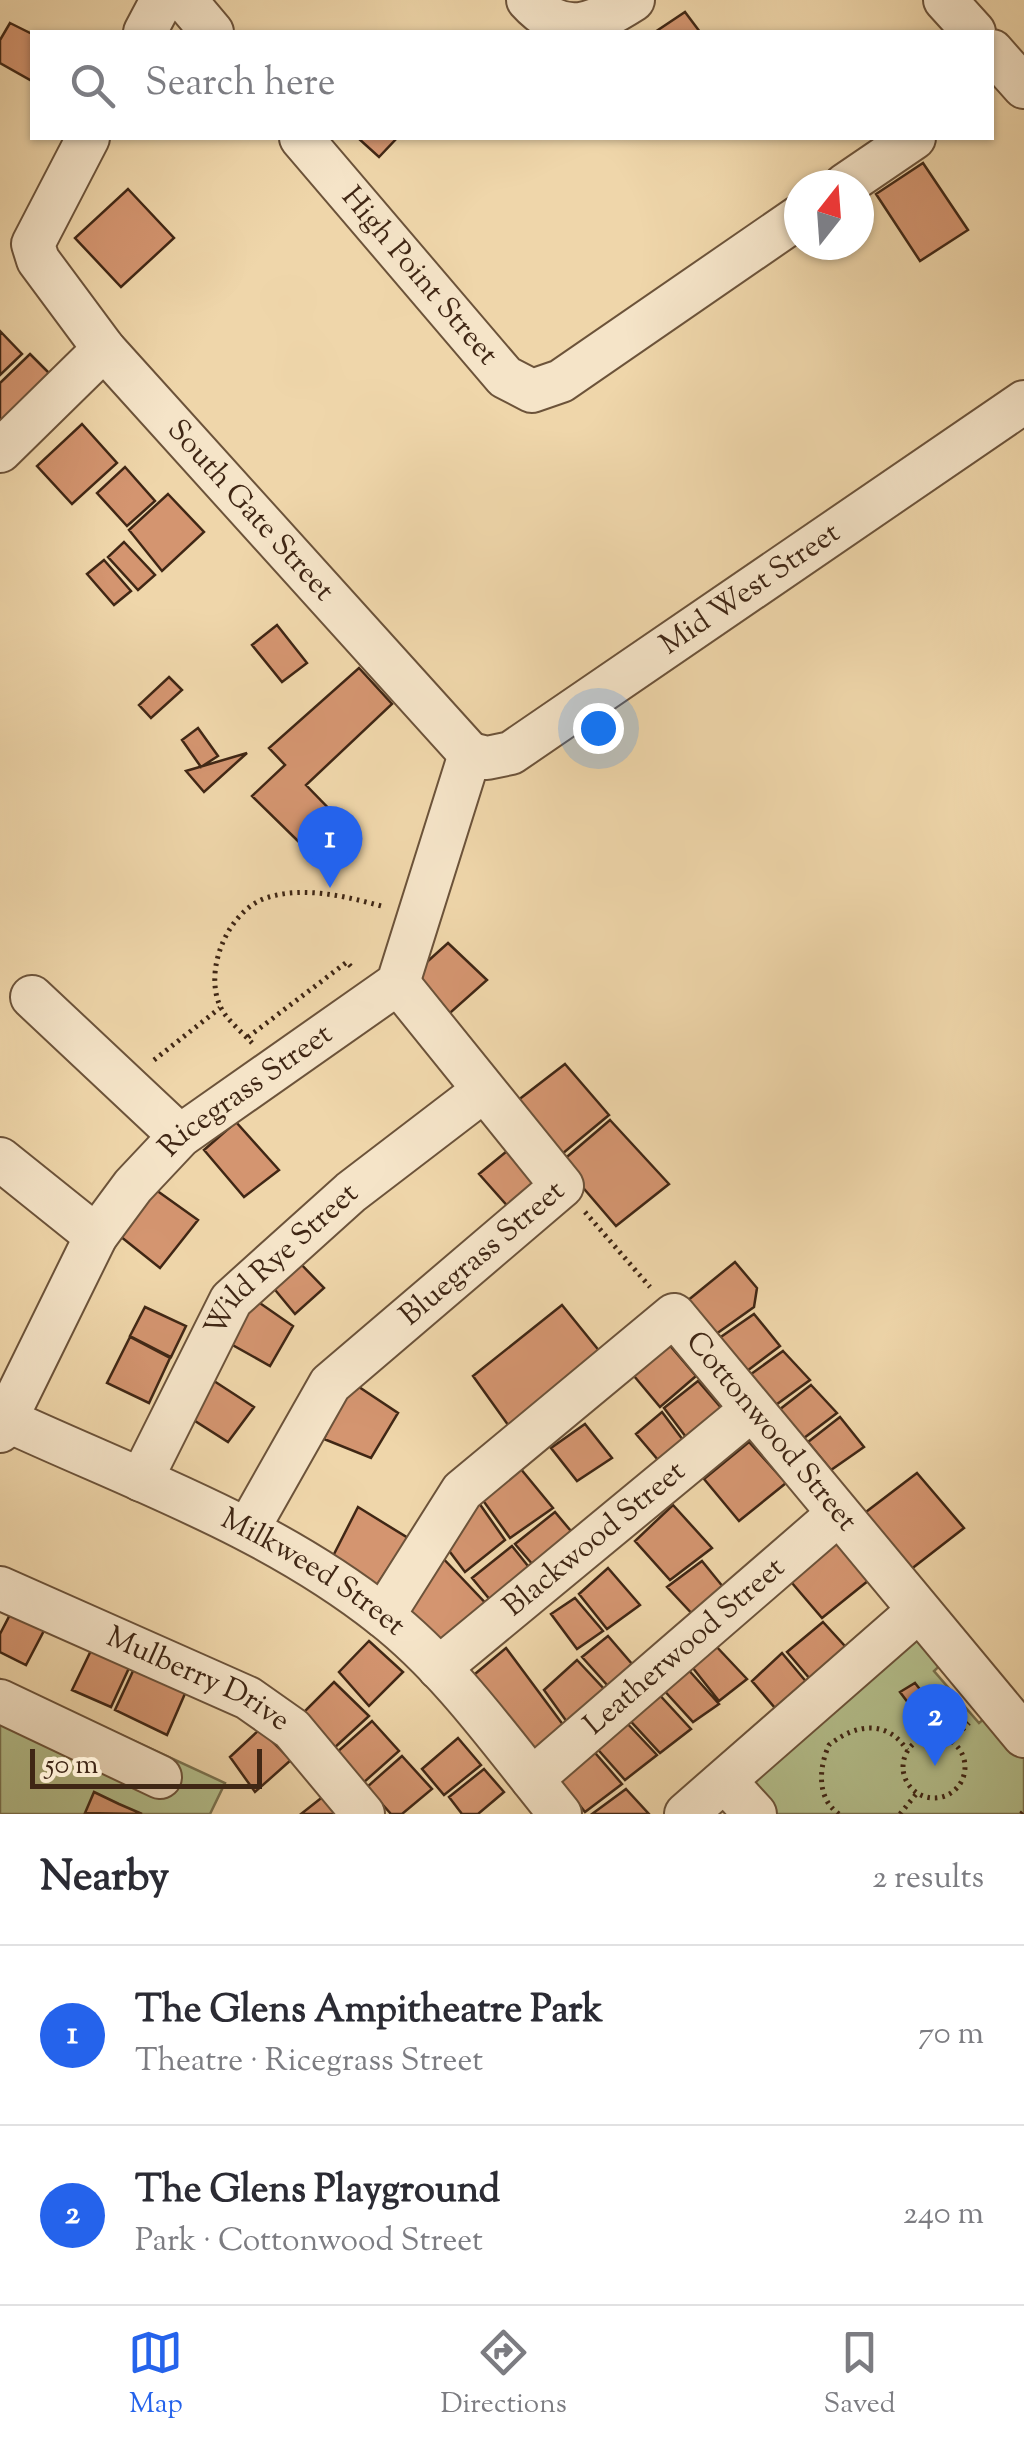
<!DOCTYPE html>
<html lang="en">
<head>
<meta charset="utf-8">
<style>
  :root { --surface:#fff; --page:#f7f7f7; --text:#2b2b33; --muted:#7c7c81; --line:#e1e1e2; --accent:#2563eb }
  body { margin:0; font-family:"Sorts Mill Goudy",serif; background:var(--page); color:var(--text) }
  .compass { position:absolute; left:784px; top:170px; width:90px; height:90px; border-radius:50%; background:var(--surface); box-shadow:0 2px 8px #0004; rotate:17deg }
  .scale { position:absolute; left:30px; bottom:25px; width:232px; box-sizing:border-box; padding-left:10px; border:5px solid #402715; border-top:0; font-size:28px; line-height:35px; white-space:nowrap; color:#402715; -webkit-text-stroke:8px #f5e4c8; paint-order:stroke }
  .you { position:absolute; left:598px; top:728px; width:35px; height:35px; margin:-25px; border:8px solid #fff; border-radius:50%; background:#1a73e8; box-shadow:0 0 0 15px #1a73e833 }
  .badge { display:grid; place-items:center; width:65px; height:65px; border-radius:50%; background:var(--accent); color:#fff; font-size:32px; font-weight:700 }
  .pin { position:absolute; translate:-50% -82px; filter:drop-shadow(0 2px 5px #0008) }
  .pin::after { content:''; position:absolute; top:52px; width:35px; height:30px; background:inherit; clip-path:polygon(0 0,100% 0,50% 100%) }
  .list { margin:0; padding:0; list-style:none }
  h2 { display:flex; justify-content:space-between; align-items:center; height:130px; margin:0; padding:0 40px; font-size:42px }
  h2 small { font-size:32px; font-weight:400; color:var(--muted) }
  .list li { display:grid; grid-template-columns:65px 1fr auto; gap:30px; align-items:center; box-sizing:border-box; height:180px; padding:0 40px; border-top:2px solid var(--line) }
  .list b { display:block; font-size:38px; white-space:nowrap }
  .list p { margin:0; font-size:32px; white-space:nowrap; color:var(--muted) }
  .list em { font-size:32px; font-style:normal; color:var(--muted) }
  .icon { flex:none; width:55px; height:55px; fill:none; stroke:currentColor; stroke-width:2; stroke-linecap:round; stroke-linejoin:round }
  .map { position:relative; flex:none; width:1024px; height:1814px; overflow:hidden }
  .search { position:absolute; background:var(--surface); box-shadow:0 2px 8px #0004; left:30px; right:30px; top:30px; height:110px; display:flex; align-items:center; gap:25px; box-sizing:border-box; padding:0 35px; border-radius:0px; color:var(--muted); font-size:38px }
  .sheet { height:490px; background:var(--surface) }
  nav { display:flex; justify-content:space-around; align-items:center; box-sizing:border-box; height:140px; border-top:2px solid var(--line); background:var(--surface); font-size:28px; color:var(--muted) }
  nav a { display:grid; justify-items:center; gap:5px }
  nav .on { color:var(--accent) }
  .map>svg:first-child { display:block }
</style>
</head>
<body>
<div class="map">
<svg width="1024" height="1814" viewBox="0 0 1024 1814">
  <rect width="100%" height="100%" fill="#efd6aa"/>
  <filter id="stains"><feTurbulence type="fractalNoise" baseFrequency=".002" numOctaves="4"/><feColorMatrix values="0 0 0 0 .2 0 0 0 0 .09 0 0 0 0 .02 0 0 0 .5 -.17"/></filter>
  <radialGradient id="worn" r=".72"><stop offset=".6" stop-color="#630" stop-opacity="0"/><stop offset="1" stop-color="#630" stop-opacity=".3"/></radialGradient>
  <path fill="#b4bf8c" stroke="#7a7350" stroke-width="2.5" d="M919,1623L950,1656L934,1671L979,1723L996,1709L1024,1740V1814H773L742,1779Z
    M0,1679L225,1783L210,1814H0Z"/>
  <path fill="#d49570" stroke="#402715" stroke-width="2.5" d="M685,12L700,32H655Z
    M10,23L32,34V81L0,63V40Z
    M358,138H397L379,157Z
    M923,163L968,230L920,261L876,194Z
    M128,189L174,238L121,287L75,238Z
    M0,331L22,354L0,375Z
    M30,354L57,381L0,434V383Z
    M82,424L117,463L72,504L37,466Z
    M125,467L155,501L127,526L97,493Z
    M168,494L204,532L162,571L129,530Z
    M124,542L155,575L138,590L108,557Z
    M104,560L131,591L114,605L87,574Z
    M277,625L307,663L282,682L252,645Z
    M359,668L392,704L306,785L336,816L302,845L252,796L285,765L269,748Z
    M169,677L182,690L151,718L139,705Z
    M198,728L218,756L201,767L182,740Z
    M247,753L204,792L186,771Z
    M448,943L487,980L442,1020L408,979Z
    M565,1064L609,1115L562,1154L517,1101Z
    M610,1120L669,1184L616,1226L561,1162Z
    M236,1122L279,1170L244,1197L204,1150Z
    M518,1142L556,1186L518,1218L479,1174Z
    M156,1190L198,1220L160,1268L120,1236Z
    M298,1261L324,1288L295,1314L271,1285Z
    M735,1262L757,1288L754,1307L709,1339L681,1306Z
    M254,1299L293,1326L270,1366L229,1343Z
    M562,1305L605,1358L511,1429L473,1376Z
    M145,1307L186,1326L171,1357L130,1336Z
    M754,1314L780,1346L743,1374L715,1341Z
    M130,1337L170,1358L149,1403L107,1383Z
    M666,1341L696,1376L660,1407L629,1370Z
    M783,1351L810,1380L773,1407L747,1377Z
    M214,1381L254,1407L228,1442L192,1419Z
    M350,1381L398,1413L371,1458L324,1439Z
    M698,1381L729,1417L692,1445L664,1408Z
    M811,1385L837,1413L804,1438L779,1410Z
    M662,1412L689,1448L664,1467L636,1434Z
    M840,1417L864,1447L831,1470L808,1442Z
    M585,1424L612,1458L577,1481L551,1448Z
    M749,1442L786,1483L739,1521L704,1479Z
    M520,1468L553,1508L510,1538L482,1499Z
    M917,1473L964,1528L910,1570L862,1515Z
    M479,1503L505,1540L465,1572L444,1544Z
    M673,1505L712,1548L670,1580L635,1541Z
    M358,1507L408,1538L375,1588L331,1560Z
    M555,1512L581,1543L540,1573L515,1544Z
    M836,1534L874,1576L822,1618L786,1576Z
    M512,1546L536,1576L496,1607L472,1578Z
    M438,1553L493,1611L440,1656L395,1614Z
    M702,1561L728,1593L697,1619L667,1587Z
    M608,1568L640,1605L607,1629L579,1594Z
    M575,1598L603,1631L577,1649L551,1614Z
    M15,1605L49,1621L26,1665L0,1652V1634Z
    M823,1622L853,1655L816,1686L787,1652Z
    M98,1636L135,1655L111,1707L72,1690Z
    M608,1636L632,1664L608,1686L582,1657Z
    M369,1641L403,1672L369,1706L339,1672Z
    M714,1644L747,1679L719,1701L689,1663Z
    M506,1648L564,1726L532,1752L469,1679Z
    M782,1653L814,1691L781,1715L752,1681Z
    M139,1658L190,1682L167,1735L115,1710Z
    M577,1660L605,1690L567,1722L544,1690Z
    M685,1666L719,1704L693,1722L660,1686Z
    M334,1682L369,1716L332,1750L299,1717Z
    M915,1683L926,1697L912,1708L900,1692Z
    M655,1690L691,1729L660,1753L625,1715Z
    M623,1719L657,1755L625,1780L593,1744Z
    M372,1721L399,1751L363,1783L336,1753Z
    M260,1729L291,1760L255,1792L230,1757Z
    M458,1738L481,1765L444,1795L422,1769Z
    M590,1747L622,1784L585,1812L556,1775Z
    M402,1756L432,1789L402,1814H391L367,1787Z
    M484,1769L504,1792L478,1814H462L449,1797Z
    M626,1789L649,1814H592Z
    M94,1792L119,1804L142,1814L85,1813Z
    M325,1795L340,1814H301Z"/>
  <g fill="none" stroke-linecap="round" stroke-linejoin="round">
    <defs>
      <g id="minor">
        <path d="M185,0L212,32"/>
        <path d="M528,0C564,40 595,24 633,0"/>
        <path d="M945,0L974,32"/>
        <path d="M145,32L162,0"/>
        <path d="M992,51L1024,87"/>
        <path id="s1" d="M88,138L33,244L38,260L104,349L470,754"/>
        <path id="s2" d="M301,138L505,377L532,391L561,381L799,217"/>
        <path d="M845,185L914,138"/>
        <path d="M0,451L104,349"/>
        <path id="s3" d="M470,754L487,758L511,753L1024,402"/>
        <path d="M32,997L180,1136"/>
        <path d="M0,1159L96,1236"/>
        <path id="s4" d="M0,1417C131,1478 268,1525 383,1616C452,1670 505,1747 560,1814"/>
        <path id="s5" d="M0,1431L96,1236L133,1186L180,1136L398,983L470,754"/>
        <path id="s6" d="M141,1480L231,1300L351,1192L483,1091"/>
        <path id="s7" d="M249,1527L330,1384L562,1186L398,983"/>
        <path id="s8" d="M0,1588L248,1698L292,1729L363,1814"/>
        <path id="s9" d="M383,1616L462,1491L674,1315L1024,1736"/>
        <path id="s10" d="M439,1668L750,1411"/>
        <path d="M0,1701L160,1777"/>
        <path id="s11" d="M532,1779L837,1515"/>
        <path d="M725,1781L755,1814"/>
        <path d="M686,1814L917,1612"/>
      </g>
    </defs>
    <use href="#minor" stroke="#6c533a" stroke-width="46"/>
    <path stroke="#402715" stroke-width="5" stroke-dasharray="2.5 5" stroke-linecap="butt" d="M248,1037L347,962L353,969
      M252,1043C243,1033 227,1020 221,1008C202,970 229,908 269,897C307,886 348,897 385,907
      M154,1060L220,1008
      M585,1212L650,1287
      M903 1767a31 31 0 1 1 62 0a31 31 0 1 1-62 0Z
      M952,1740L969,1723
      M839,1814C816,1798 819,1767 829,1745C855,1724 887,1719 907,1750
      M900,1814L917,1793
      M1021,1814L1024,1811"/>
    <use href="#minor" stroke="#f5e4c8" stroke-width="42"/>
  </g>
  <g text-anchor="middle" dominant-baseline="central" stroke-width="8" stroke-linejoin="round" paint-order="stroke">
    <g font-size="30" fill="#402715" stroke="#f5e4c8">
      <text stroke="none"><textPath href="#s2" startOffset="182">High Point Street</textPath></text>
      <text stroke="none"><textPath href="#s1" startOffset="465">South Gate Street</textPath></text>
      <text stroke="none"><textPath href="#s3" startOffset="332">Mid West Street</textPath></text>
      <text stroke="none"><textPath href="#s5" startOffset="428">Ricegrass Street</textPath></text>
      <text stroke="none"><textPath href="#s7" startOffset="365">Bluegrass Street</textPath></text>
      <text stroke="none"><textPath href="#s6" startOffset="265">Wild Rye Street</textPath></text>
      <text stroke="none"><textPath href="#s9" startOffset="575">Cottonwood Street</textPath></text>
      <text stroke="none"><textPath href="#s10" startOffset="202">Blackwood Street</textPath></text>
      <text stroke="none"><textPath href="#s4" startOffset="350">Milkweed Street</textPath></text>
      <text stroke="none"><textPath href="#s11" startOffset="202">Leatherwood Street</textPath></text>
      <text stroke="none"><textPath href="#s8" startOffset="218">Mulberry Drive</textPath></text>
    </g>
  </g>
  <rect width="100%" height="100%" filter="url(#stains)"/>
  <rect width="100%" height="100%" fill="url(#worn)"/>
</svg>
<svg class="compass" viewBox="-18 -18 36 36"><path d="M0-13l5 13h-10z" fill="#e53935"/><path d="M0 13l5-13h-10z" fill="#7c7c81"/></svg>
<div class="scale">50 m</div>
<div class="you"></div>
<div class="pin badge" style="left:330px;top:888px">1</div>
<div class="pin badge" style="left:935px;top:1766px">2</div>
<div class="search"><svg class="icon" aria-label="search" viewBox="0 0 24 24"><circle cx="10" cy="10" r="6"/><path d="M15 15l6 6"/></svg>Search here</div>
</div>
<section class="sheet">
<h2>Nearby<small>2 results</small></h2>
<ul class="list">
<li><span class="badge">1</span><div><b>The Glens Ampitheatre Park</b><p>Theatre · Ricegrass Street</p></div><em>70 m</em></li>
<li><span class="badge">2</span><div><b>The Glens Playground</b><p>Park · Cottonwood Street</p></div><em>240 m</em></li>
</ul>
</section>
<nav>
<a class="on"><svg class="icon" aria-label="map" viewBox="0 0 24 24"><path d="M3 6l6-2 6 2 6-2v14l-6 2-6-2-6 2zM9 4v14M15 6v14"/></svg>Map</a>
<a><svg class="icon" aria-label="directions" viewBox="0 0 24 24"><path d="M12 3l9 9-9 9-9-9zM9 14v-3h6M13 9l2 2-2 2"/></svg>Directions</a>
<a><svg class="icon" aria-label="saved" viewBox="0 0 24 24"><path d="M7 4h10v16l-5-4-5 4z"/></svg>Saved</a>
</nav>
</body>
</html>
